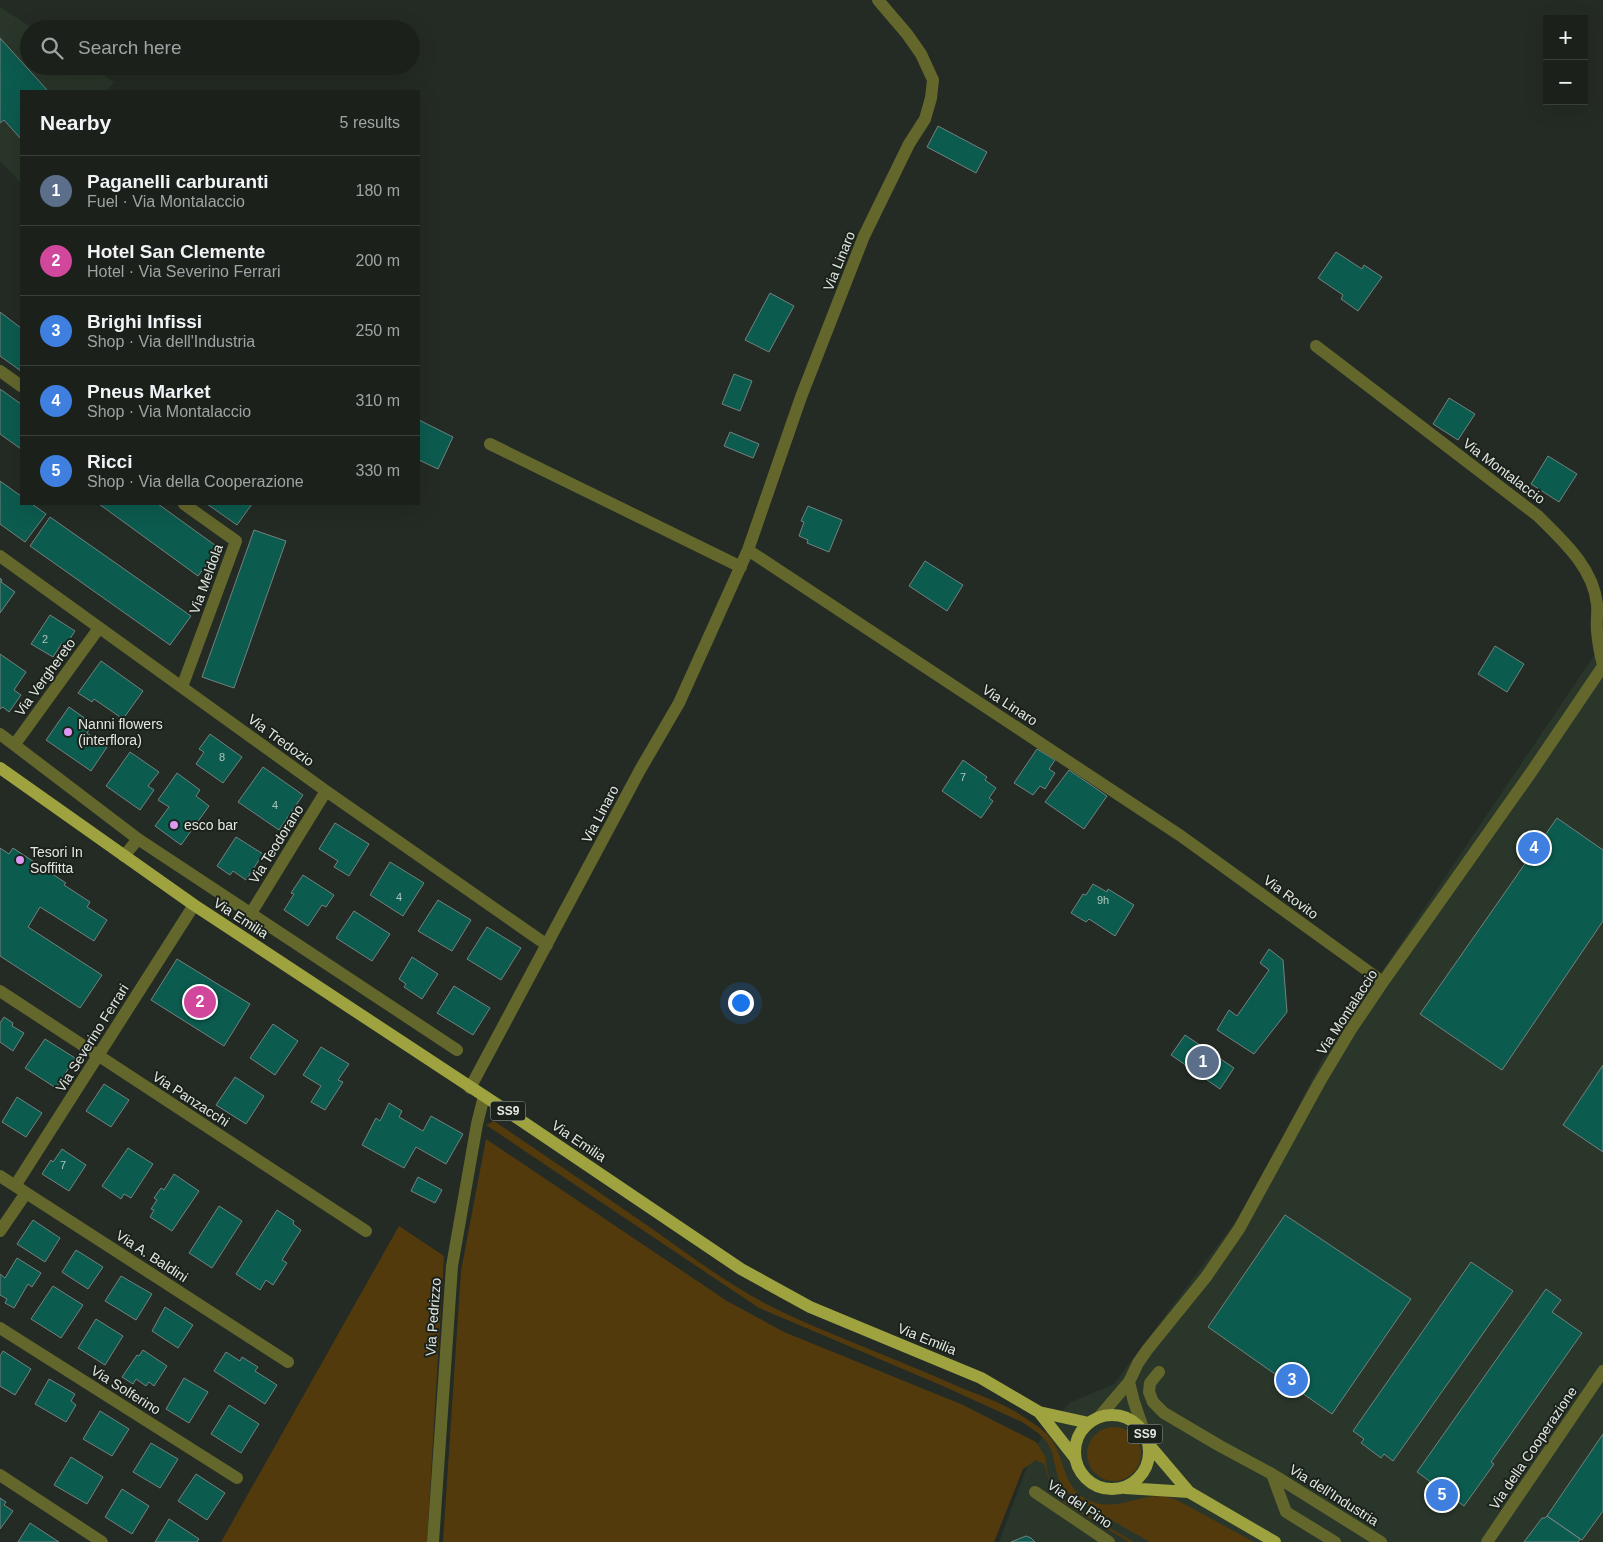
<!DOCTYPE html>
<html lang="en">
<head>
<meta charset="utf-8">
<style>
  :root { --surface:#1b201b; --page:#282d28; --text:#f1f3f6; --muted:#a0a3a3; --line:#393e3a; --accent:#dc99f4 }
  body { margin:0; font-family:Helvetica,sans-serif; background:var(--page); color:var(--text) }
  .controls { position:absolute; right:15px; top:15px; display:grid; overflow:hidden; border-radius:0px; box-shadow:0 5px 20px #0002 }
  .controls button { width:45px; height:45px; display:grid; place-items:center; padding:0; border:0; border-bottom:1px solid var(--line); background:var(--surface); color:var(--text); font:25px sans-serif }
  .you { position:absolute; left:740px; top:1002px; width:18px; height:18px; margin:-12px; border:4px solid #fff; border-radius:50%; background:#1a73e8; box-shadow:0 0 0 8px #1a73e833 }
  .badge { display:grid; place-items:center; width:32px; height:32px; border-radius:50%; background:var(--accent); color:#fff; font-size:16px; font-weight:700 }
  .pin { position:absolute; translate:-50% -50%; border:2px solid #fff; box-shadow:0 1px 5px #0006 }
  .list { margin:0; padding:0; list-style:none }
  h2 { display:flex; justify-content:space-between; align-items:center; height:65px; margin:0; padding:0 20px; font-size:21px }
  h2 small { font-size:16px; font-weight:400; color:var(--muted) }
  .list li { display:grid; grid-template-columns:32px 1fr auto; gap:15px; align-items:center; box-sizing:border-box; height:70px; padding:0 20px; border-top:1px solid var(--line) }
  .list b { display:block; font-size:19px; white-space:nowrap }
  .list p { margin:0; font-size:16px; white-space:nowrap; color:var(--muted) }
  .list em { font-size:16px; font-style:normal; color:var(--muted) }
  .icon { flex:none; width:28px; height:28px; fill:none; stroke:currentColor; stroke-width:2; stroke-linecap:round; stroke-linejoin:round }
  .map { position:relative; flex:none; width:1603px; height:1542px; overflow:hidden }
  .search { position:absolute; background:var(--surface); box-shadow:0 5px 20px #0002; left:20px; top:20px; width:400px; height:55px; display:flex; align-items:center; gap:12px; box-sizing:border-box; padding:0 18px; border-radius:28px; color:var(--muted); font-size:19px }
  .panel { position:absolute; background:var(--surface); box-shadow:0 5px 20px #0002; left:20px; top:90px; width:400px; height:415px; border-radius:0px }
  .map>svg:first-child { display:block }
</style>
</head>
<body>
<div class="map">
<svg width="1603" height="1542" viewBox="0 0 1603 1542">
  <rect width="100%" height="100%" fill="#242b24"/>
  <path fill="#2a362a" d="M0,7L34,29H29V66H90L114,82L106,91H21V183L0,161Z
    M1603,642V1542H999L1034,1448L1069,1403L1114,1384L1247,1206L1321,1062Z"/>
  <path fill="#533a0d" d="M494,1121C546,1156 599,1192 651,1228C689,1255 728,1284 770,1306C831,1336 895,1358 957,1386C976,1394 998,1401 1016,1412C1028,1420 1043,1428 1051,1439C1067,1462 1062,1494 1096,1503C1118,1509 1138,1496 1160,1496C1165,1496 1170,1498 1175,1499L1254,1542H1150L1092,1509L1066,1491L1058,1478L1052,1452L1047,1442L1038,1433L1022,1422L943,1386L759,1308L486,1125Z
    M486,1139L727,1301L784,1332L963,1405L1036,1442L1045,1456L1047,1470L1051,1482L1066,1503L1134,1542H1129L1064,1503L1050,1482L1044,1464L1036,1460L1023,1469L994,1542H443L461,1271Z
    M399,1226L444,1256L427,1542H221Z
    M1087 1454a27 27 0 1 1 54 0a27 27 0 1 1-54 0Z"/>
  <path fill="#0c5b4f" stroke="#74817e" d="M0,38L48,91H21V139L4,120L0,123Z
    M938,126L987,152L976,173L927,147Z
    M1336,252L1362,269L1364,265L1382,277L1358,311L1341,299L1343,295L1318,278Z
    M770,293L794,306L769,352L745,340Z
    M0,312L21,328V371L0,356Z
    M734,374L752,381L740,411L722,404Z
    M0,389L21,404V449L0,434Z
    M1449,398L1475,414L1458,440L1433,424Z
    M419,420L453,437L438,469L419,460Z
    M730,432L759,444L753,458L724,446Z
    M1548,456L1577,474L1559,502L1531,484Z
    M0,481L21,496V504H32L46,514L25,542L0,524Z
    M99,504H158L219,548L198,576Z
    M207,504H252L237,525Z
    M808,506L842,520L829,552L807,543L808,540L799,536L804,522L801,521Z
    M50,517L191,616L170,645L30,546Z
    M254,530L286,541L234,688L202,677Z
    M925,561L963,585L947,611L909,586Z
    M0,578L2,580L1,582L15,592L0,613Z
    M50,615L75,631L66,645L62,643L53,657L31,644Z
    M1495,646L1524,664L1507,692L1478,674Z
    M0,654L26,672L14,690L21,695L9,712L3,707L0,709Z
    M101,661L143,691L123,719L94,699L92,702L78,693Z
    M69,707L93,724L87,733L107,747L91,771L46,740Z
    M210,734L242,757L223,783L196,764L204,752L199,749Z
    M1037,749L1055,760L1049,769L1055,773L1045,789L1040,786L1033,795L1014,783Z
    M130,752L159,772L148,786L154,790L140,810L106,786Z
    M963,760L987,777L985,780L996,788L989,798L993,801L981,818L942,791Z
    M263,767L303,795L279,830L238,802Z
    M1069,770L1107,796L1084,829L1045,802Z
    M177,773L200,790L196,796L209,806L181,845L155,826L169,807L158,800Z
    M1557,818L1603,850V921L1502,1070L1420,1014Z
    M335,823L369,844L349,876L334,867L338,861L319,849Z
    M236,837L263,854L246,880L233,871L230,875L217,866Z
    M0,848L9,854L13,848L66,883L64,885L90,902L87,907L107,920L94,941L40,907L28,927L102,975L80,1008L0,956Z
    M390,862L424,883L403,916L370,895Z
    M303,875L334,895L326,907L322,905L308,926L284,910L294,894L291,893Z
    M1093,884L1107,892L1108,889L1134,905L1115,936L1089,919L1086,922L1071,913L1083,894L1086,895Z
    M438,900L471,920L452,951L418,931Z
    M354,911L390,934L372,961L336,938Z
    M487,927L521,948L501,980L467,959Z
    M1269,949L1283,960L1287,1012L1254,1054L1217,1030L1229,1010L1237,1016L1269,970L1260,963Z
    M412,957L438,974L422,999L404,987L406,984L399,979Z
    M177,959L250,1004L224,1046L151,1000Z
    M454,986L490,1008L473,1035L437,1013Z
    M4,1017L13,1023L12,1026L24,1033L13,1051L0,1042V1023Z
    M273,1024L298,1041L275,1075L250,1058Z
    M1185,1035L1234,1068L1220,1089L1171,1055Z
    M45,1039L75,1058L56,1088L25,1068Z
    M321,1047L349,1064L338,1080L343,1082L325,1110L311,1102L321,1086L303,1075Z
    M1603,1065V1152L1563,1125Z
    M235,1077L264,1096L246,1124L216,1105Z
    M104,1084L129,1100L111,1127L86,1111Z
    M17,1097L42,1113L26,1137L2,1122Z
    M389,1103L402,1111L399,1117L423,1131L431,1116L463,1134L446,1164L416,1147L404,1168L362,1145L376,1118L380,1121Z
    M128,1148L153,1164L131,1198L124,1194L121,1199L102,1186Z
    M62,1149L86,1165L69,1191L42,1174L51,1160L53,1162Z
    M174,1174L199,1191L172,1231L150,1217L154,1210L151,1209L157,1200L154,1198L161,1188L164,1190Z
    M418,1177L442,1190L435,1203L411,1191Z
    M219,1206L242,1221L212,1268L189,1253Z
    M277,1210L294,1221L293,1224L301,1230L282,1260L287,1263L273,1285L266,1280L260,1290L236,1274Z
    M1285,1215L1411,1299L1332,1414L1208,1327Z
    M33,1220L60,1238L45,1262L17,1244Z
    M76,1250L103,1267L88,1289L62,1272Z
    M17,1258L41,1273L32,1287L28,1284L14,1308L5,1303L7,1299L0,1295V1274L5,1278Z
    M1471,1262L1513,1291L1393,1461L1384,1454L1381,1458L1361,1443L1364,1439L1353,1431Z
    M121,1276L152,1294L136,1320L105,1301Z
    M53,1286L83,1305L61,1338L31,1319Z
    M1546,1289L1561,1300L1552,1312L1582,1333L1491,1462L1494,1464L1464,1506L1417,1472Z
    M165,1307L193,1325L178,1348L152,1331Z
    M96,1319L123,1336L105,1365L78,1348Z
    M143,1350L167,1366L154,1386L149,1382L146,1386L136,1379L133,1384L122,1377L137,1355L139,1356Z
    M3,1351L31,1369L15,1395L0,1386V1356Z
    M226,1352L240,1361L242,1357L258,1367L255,1371L277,1385L265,1404L214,1371Z
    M184,1378L208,1392L189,1423L166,1409Z
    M49,1379L75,1394L71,1401L76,1405L66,1422L35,1404Z
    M229,1405L259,1424L241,1453L211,1434Z
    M100,1411L129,1429L112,1456L83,1439Z
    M1603,1434V1511L1582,1540L1547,1516Z
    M151,1443L178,1459L160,1488L133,1472Z
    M71,1457L103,1477L87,1504L54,1485Z
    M196,1474L225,1493L207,1520L178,1501Z
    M122,1489L149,1506L132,1534L105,1517Z
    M0,1498L6,1502L4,1505L13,1511L0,1529Z
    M1547,1516L1580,1539L1578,1542H1524L1542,1518H1545Z
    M169,1519L199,1539L197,1542H155Z
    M30,1523L33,1525L59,1542H18Z
    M1026,1536L1031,1538L1035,1542H1011Z"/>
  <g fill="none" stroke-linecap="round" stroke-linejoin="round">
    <path stroke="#64672c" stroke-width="12" d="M1316,346L1538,516C1562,540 1593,567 1597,604C1598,613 1596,622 1597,631C1598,642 1600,654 1603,665
      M0,371L21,386
      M490,444L741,567
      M748,550L1181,836L1383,982
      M0,556L326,791L547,945
      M182,687L236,541L184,504
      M0,734L138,839L457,1050
      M15,744L99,628
      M124,856L138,839
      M251,913L326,791
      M0,991L366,1231
      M470,1088L640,770L679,703L748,550L801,397L864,236L909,144L925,119L931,98L933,80L921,54L907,34L878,0
      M0,1176L288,1362
      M15,1186L194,905
      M0,1231L26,1193
      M0,1328L237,1478
      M1159,1372L1150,1383L1149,1392L1153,1402L1164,1413L1220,1446L1272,1474L1381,1542
      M1129,1382L1134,1402L1145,1434
      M1100,1416L1129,1382L1138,1363L1147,1350L1206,1277L1239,1229L1319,1083L1350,1031L1383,982L1530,774L1603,666
      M1272,1474L1286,1512L1335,1542
      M0,1475L102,1542
      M1035,1492L1109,1542
      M433,1542L452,1266L477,1124L484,1096
      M1487,1542L1603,1371"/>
    <path stroke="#9ea33f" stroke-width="12" d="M0,768L194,905L504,1109L741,1269L810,1307L981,1378L1039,1412L1089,1423
      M1039,1412L1075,1458
      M1075 1452a37 37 0 1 1 74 0a37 37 0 1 1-74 0Z
      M1150,1446L1189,1492L1275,1542
      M1125,1488L1189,1492"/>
  </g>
  <g fill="#dc99f4" stroke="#1b221b" stroke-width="2">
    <circle cx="68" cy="732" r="5"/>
    <circle cx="174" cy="825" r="5"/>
    <circle cx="20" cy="860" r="5"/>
  </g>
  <g text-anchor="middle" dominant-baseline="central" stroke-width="4" stroke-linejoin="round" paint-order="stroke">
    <g font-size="11" fill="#adc4be">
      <text x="45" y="639">2</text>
      <text x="222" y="757">8</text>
      <text x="963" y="777">7</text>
      <text x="275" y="805">4</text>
      <text x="399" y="897">4</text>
      <text x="1103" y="900">9h</text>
      <text x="63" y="1165">7</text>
    </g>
    <g fill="#1b221b" stroke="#a7aca7" stroke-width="1">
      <rect x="490.5" y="1101.5" width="35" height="19" rx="4"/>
      <rect x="1127.5" y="1424.5" width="35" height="19" rx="4"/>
    </g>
    <g font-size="12" font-weight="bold" fill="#e3e7e3">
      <text x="508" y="1111">SS9</text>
      <text x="1145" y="1434">SS9</text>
    </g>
    <g font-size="14" fill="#e3e7e3" stroke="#1b221b">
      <text transform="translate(839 261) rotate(-68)">Via Linaro</text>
      <text transform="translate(1504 471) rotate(37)">Via Montalaccio</text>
      <text transform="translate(206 579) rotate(-70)">Via Meldola</text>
      <text transform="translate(45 677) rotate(-54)">Via Verghereto</text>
      <text transform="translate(1010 705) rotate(33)">Via Linaro</text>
      <text transform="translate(281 740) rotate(36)">Via Tredozio</text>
      <text transform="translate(600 814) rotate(-62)">Via Linaro</text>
      <text transform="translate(276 844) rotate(-58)">Via Teodorano</text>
      <text transform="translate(1291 897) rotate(36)">Via Rovito</text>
      <text transform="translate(241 918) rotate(33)">Via Emilia</text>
      <text transform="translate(1347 1012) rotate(-57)">Via Montalaccio</text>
      <text transform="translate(92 1038) rotate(-58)">Via Severino Ferrari</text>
      <text transform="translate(191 1099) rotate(33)">Via Panzacchi</text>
      <text transform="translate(579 1141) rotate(34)">Via Emilia</text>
      <text transform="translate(152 1256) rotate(33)">Via A. Baldini</text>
      <text transform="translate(433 1317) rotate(-86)">Via Pedrizzo</text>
      <text transform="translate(927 1339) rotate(22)">Via Emilia</text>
      <text transform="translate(126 1390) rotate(32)">Via Solferino</text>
      <text transform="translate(1533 1448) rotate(-56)">Via della Cooperazione</text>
      <text transform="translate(1334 1495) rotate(32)">Via dell'Industria</text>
      <text transform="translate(1080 1504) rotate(34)">Via del Pino</text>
    </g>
    <g font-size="14" fill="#e3e7e3" stroke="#1b221b" text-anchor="start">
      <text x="78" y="724">Nanni flowers<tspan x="78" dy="16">(interflora)</tspan></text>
      <text x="184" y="825">esco bar</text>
      <text x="30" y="852">Tesori In<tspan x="30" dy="16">Soffitta</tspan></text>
    </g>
  </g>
</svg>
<div class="controls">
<button>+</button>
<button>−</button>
</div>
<div class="you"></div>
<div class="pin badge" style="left:1203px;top:1062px;background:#5c6f8a">1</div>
<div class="pin badge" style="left:200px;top:1002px;background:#d1479c">2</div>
<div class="pin badge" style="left:1292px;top:1380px;background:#3f7fe0">3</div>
<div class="pin badge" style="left:1534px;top:848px;background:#3f7fe0">4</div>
<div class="pin badge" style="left:1442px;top:1495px;background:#3f7fe0">5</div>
<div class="search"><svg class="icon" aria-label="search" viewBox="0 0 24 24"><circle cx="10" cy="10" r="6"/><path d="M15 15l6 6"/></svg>Search here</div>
<section class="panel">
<h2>Nearby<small>5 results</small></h2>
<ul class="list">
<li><span class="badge" style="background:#5c6f8a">1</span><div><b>Paganelli carburanti</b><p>Fuel · Via Montalaccio</p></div><em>180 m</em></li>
<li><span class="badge" style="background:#d1479c">2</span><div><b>Hotel San Clemente</b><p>Hotel · Via Severino Ferrari</p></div><em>200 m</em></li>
<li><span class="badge" style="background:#3f7fe0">3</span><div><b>Brighi Infissi</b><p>Shop · Via dell'Industria</p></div><em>250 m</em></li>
<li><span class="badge" style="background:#3f7fe0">4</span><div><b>Pneus Market</b><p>Shop · Via Montalaccio</p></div><em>310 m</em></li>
<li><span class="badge" style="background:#3f7fe0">5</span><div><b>Ricci</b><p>Shop · Via della Cooperazione</p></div><em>330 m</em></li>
</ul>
</section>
</div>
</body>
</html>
